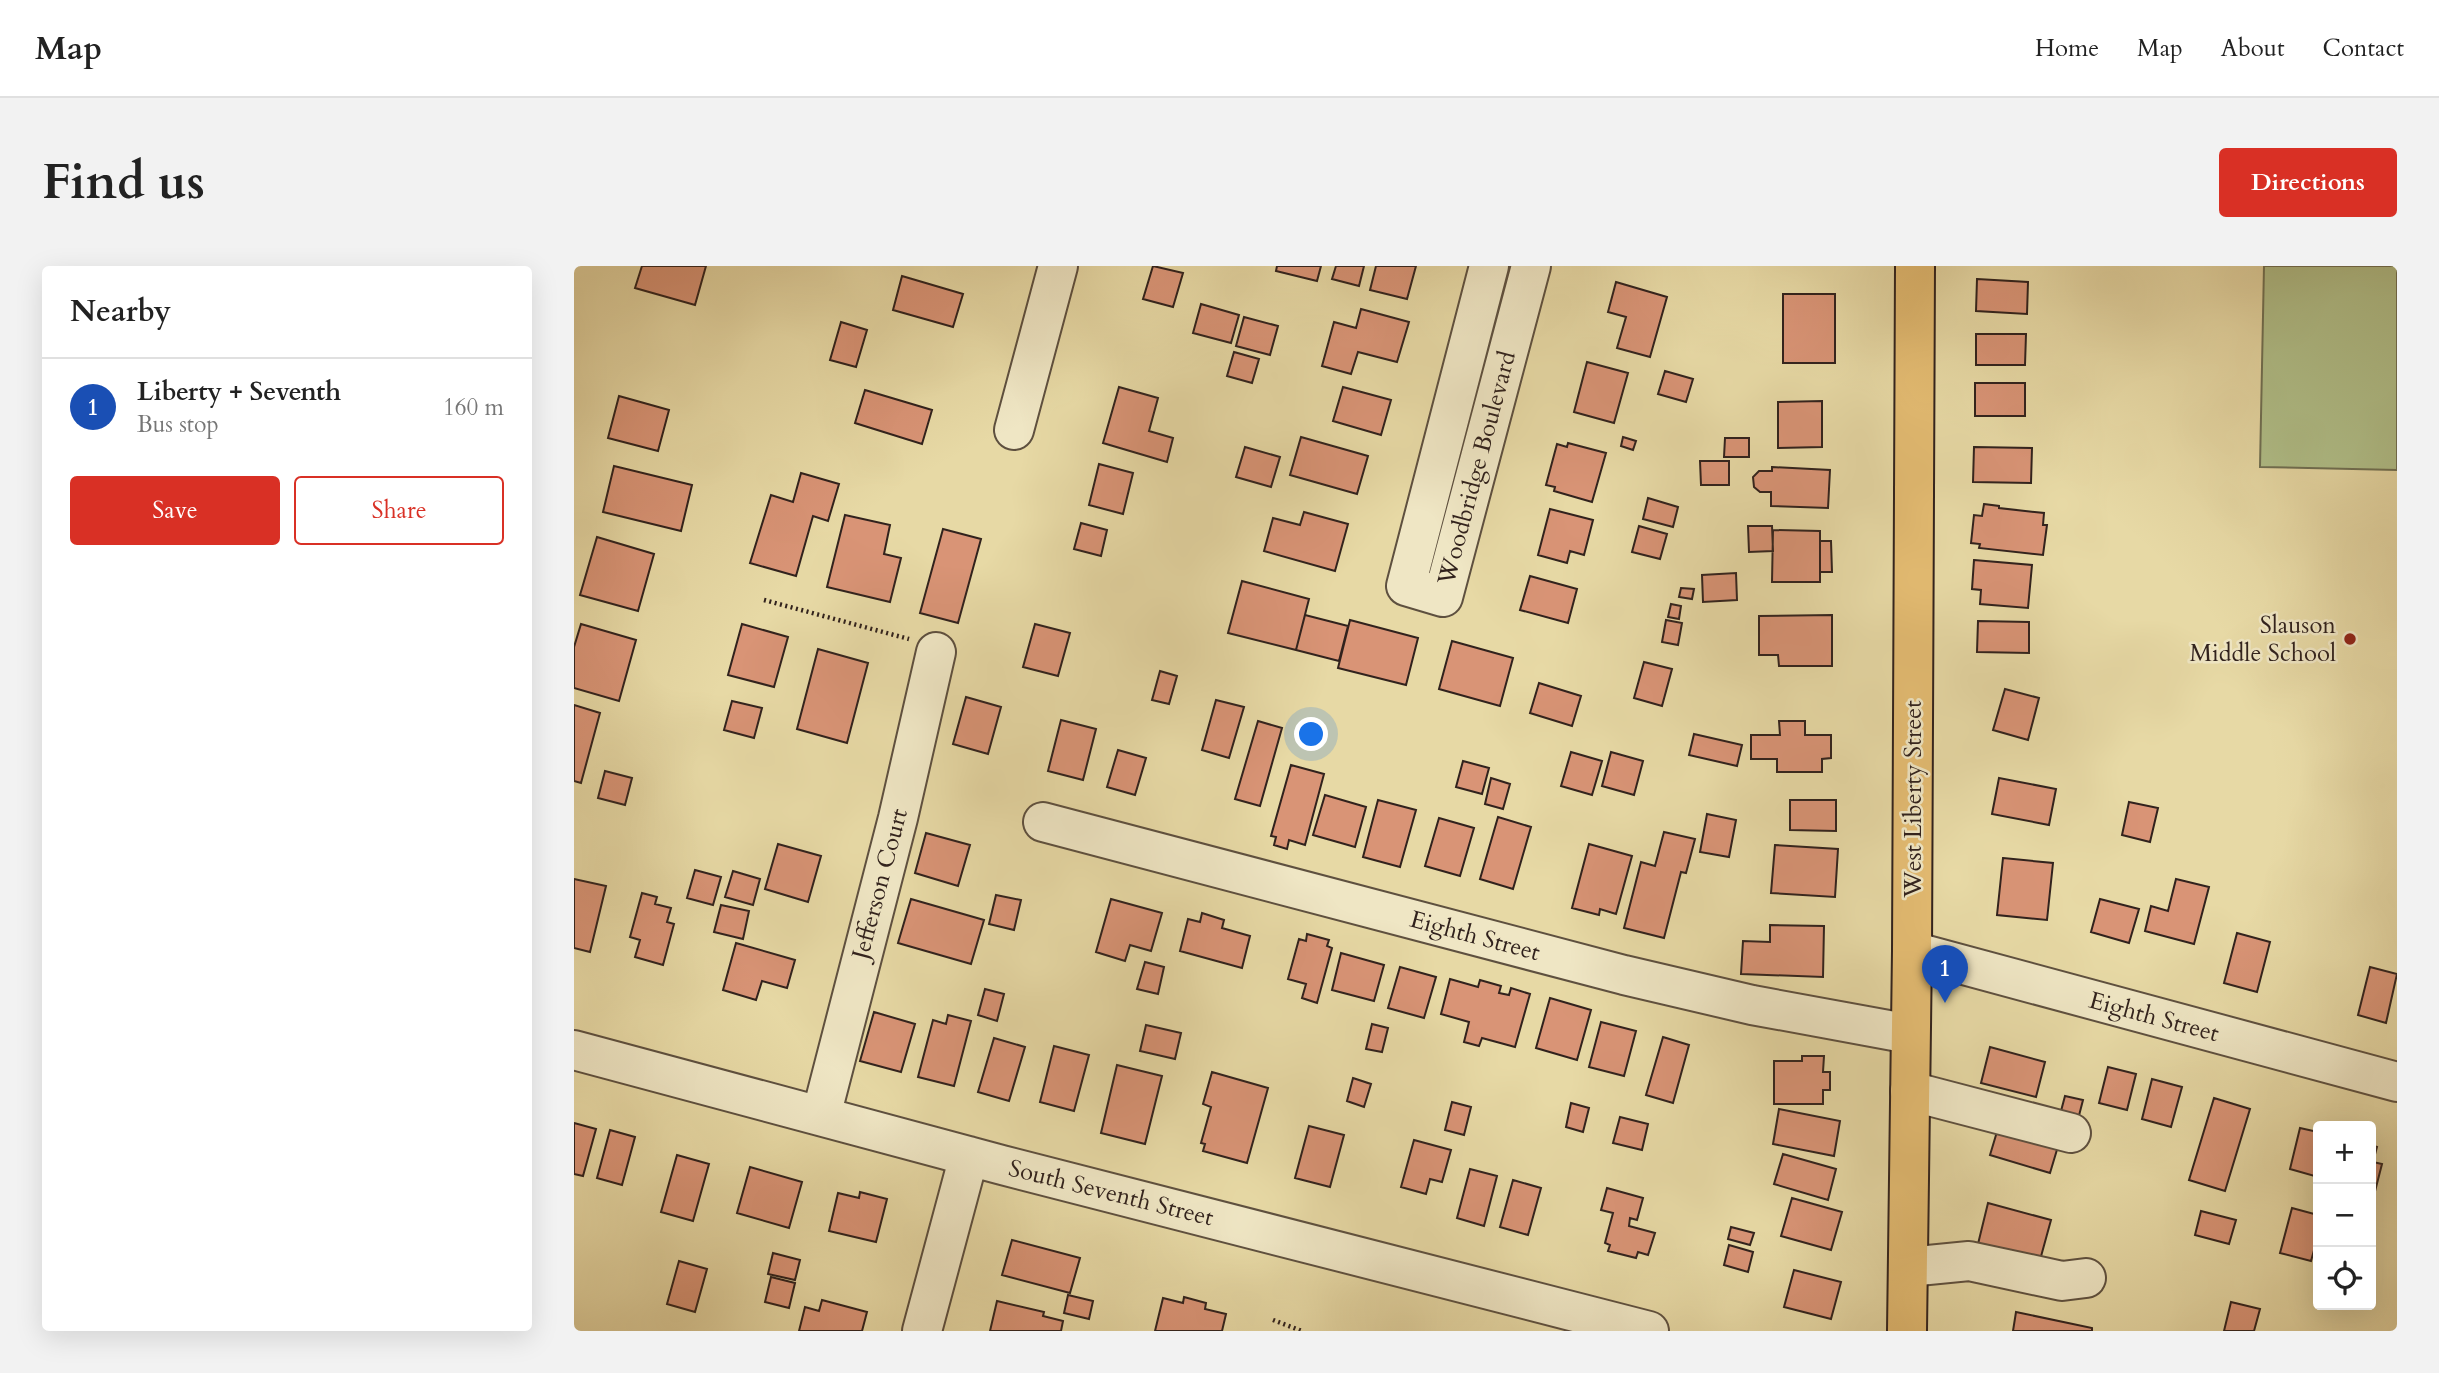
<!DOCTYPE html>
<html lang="en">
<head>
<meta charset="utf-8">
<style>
  :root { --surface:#fff; --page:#f2f2f2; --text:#222; --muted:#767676; --line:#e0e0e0; --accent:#d93025 }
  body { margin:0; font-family:Cardo,serif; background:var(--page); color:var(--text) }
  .controls { position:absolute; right:21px; bottom:21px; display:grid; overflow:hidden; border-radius:7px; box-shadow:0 7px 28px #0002 }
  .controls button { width:63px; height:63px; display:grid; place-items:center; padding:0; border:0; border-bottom:2px solid var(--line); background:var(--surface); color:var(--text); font:35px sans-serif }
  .you { position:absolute; left:738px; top:469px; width:24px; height:24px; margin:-18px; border:5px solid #fff; border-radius:50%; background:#1a73e8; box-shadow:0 0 0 10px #1a73e833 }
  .badge { display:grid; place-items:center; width:46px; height:46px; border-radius:50%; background:var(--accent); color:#fff; font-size:23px; font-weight:700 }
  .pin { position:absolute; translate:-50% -58px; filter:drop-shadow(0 2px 4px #0008) }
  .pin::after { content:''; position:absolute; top:37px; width:24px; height:21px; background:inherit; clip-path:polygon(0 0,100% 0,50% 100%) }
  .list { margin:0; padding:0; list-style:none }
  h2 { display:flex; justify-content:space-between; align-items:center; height:91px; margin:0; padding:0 28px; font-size:30px }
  h2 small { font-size:23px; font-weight:400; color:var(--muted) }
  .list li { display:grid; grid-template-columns:46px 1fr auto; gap:21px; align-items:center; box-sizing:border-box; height:98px; padding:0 28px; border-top:2px solid var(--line) }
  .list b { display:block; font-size:26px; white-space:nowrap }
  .list p { margin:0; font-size:23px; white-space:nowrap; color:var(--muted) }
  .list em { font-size:23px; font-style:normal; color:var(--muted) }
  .actions { display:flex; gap:14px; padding:21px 28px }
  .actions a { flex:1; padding:16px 0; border:2px solid var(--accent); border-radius:7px; text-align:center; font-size:24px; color:var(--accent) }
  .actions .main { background:var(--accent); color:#fff }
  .icon { flex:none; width:38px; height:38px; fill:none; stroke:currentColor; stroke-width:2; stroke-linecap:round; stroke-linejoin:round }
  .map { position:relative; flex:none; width:1823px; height:1065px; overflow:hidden; border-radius:7px }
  header { display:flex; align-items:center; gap:42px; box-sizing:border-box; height:98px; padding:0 35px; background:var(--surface); border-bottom:2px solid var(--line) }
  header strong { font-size:33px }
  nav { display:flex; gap:38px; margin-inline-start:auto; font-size:24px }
  .intro { display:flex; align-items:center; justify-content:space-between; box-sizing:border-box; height:168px; padding:0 42px }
  h1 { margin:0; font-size:49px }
  .button { padding:18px 32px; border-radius:7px; background:var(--accent); color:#fff; font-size:24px; font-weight:700 }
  main { display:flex; gap:42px; padding:0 42px }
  aside { flex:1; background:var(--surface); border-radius:7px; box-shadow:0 7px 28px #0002 }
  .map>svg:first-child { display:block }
</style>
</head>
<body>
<header>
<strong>Map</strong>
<nav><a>Home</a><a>Map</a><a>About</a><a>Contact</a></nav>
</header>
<div class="intro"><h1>Find us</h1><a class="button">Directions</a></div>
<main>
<aside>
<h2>Nearby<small></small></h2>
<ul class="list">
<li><span class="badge" style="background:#1a4fb4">1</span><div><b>Liberty + Seventh</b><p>Bus stop</p></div><em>160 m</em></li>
</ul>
<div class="actions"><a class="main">Save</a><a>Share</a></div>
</aside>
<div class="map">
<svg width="1823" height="1065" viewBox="0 0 1823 1065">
  <rect width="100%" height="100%" fill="#e7d9a5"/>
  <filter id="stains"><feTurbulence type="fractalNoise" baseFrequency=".00286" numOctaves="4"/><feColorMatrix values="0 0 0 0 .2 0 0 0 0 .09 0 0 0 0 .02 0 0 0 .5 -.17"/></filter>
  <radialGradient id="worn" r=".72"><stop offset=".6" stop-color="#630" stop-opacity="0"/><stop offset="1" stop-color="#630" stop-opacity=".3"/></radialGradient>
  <path fill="#b1c08a" stroke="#717154" stroke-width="2" d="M1690,0H1823V204L1686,201Z"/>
  <path fill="#d99476" stroke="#31221d" stroke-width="2" d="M68,0H132L121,39L61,22Z
    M579,0L609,7L599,41L569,33Z
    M703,0H747L743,15L702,5Z
    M762,0H790L785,20L758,13Z
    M802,0H842L833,33L796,24Z
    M328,10L389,28L379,61L319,44Z
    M1403,13L1454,16L1453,48L1402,45Z
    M1042,16L1093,31L1076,91L1043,82L1052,51L1034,46Z
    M1209,28H1261V97H1209Z
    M627,38L665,49L657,77L619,67Z
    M787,43L835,56L823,96L784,86L777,108L748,100L760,56L782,62Z
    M670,51L704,60L696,89L662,80Z
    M267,56L293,64L282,101L256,94Z
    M1402,68H1452L1451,99H1402Z
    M660,86L685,93L678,117L653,110Z
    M1013,96L1054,107L1040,157L1000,146Z
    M1091,105L1119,113L1112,136L1084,128Z
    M1401,117H1451V150H1401Z
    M545,121L584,132L575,165L599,172L593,196L529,177Z
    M769,121L817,134L807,169L759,155Z
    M291,124L358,144L348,178L281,157Z
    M45,130L95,144L84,185L34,172Z
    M1248,135V181L1204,182V136Z
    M727,171L794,190L783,228L716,209Z
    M1049,171L1062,175L1059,184L1047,180Z
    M1151,172H1175V191H1150Z
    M994,177L1032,187L1018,236L980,225L981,221L972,219L983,178L993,181Z
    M671,181L706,191L697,221L662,211Z
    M1400,181L1458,182L1457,217L1399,216Z
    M1126,195H1155V219H1127Z
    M525,198L559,207L549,248L515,239Z
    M40,200L118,219L107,265L29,246Z
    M1198,201L1256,204L1254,242L1197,240V226H1186L1180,221L1179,211L1185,205H1198Z
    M227,207L265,218L254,255L239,250L222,310L176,297L197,229L219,236Z
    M1074,232L1104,241L1099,261L1069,253Z
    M1410,238L1425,240V242L1470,247L1469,259H1473L1469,289L1405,282L1406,278L1397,277L1400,249L1408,250Z
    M976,243L1019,254L1010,289L996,285L993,297L964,289Z
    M730,246L774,258L761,305L690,285L699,252L726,259Z
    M271,249L316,259L310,288L327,292L316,336L253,321Z
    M507,257L533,264L527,290L500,283Z
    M1065,260L1093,268L1086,293L1058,286Z
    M1174,260H1198L1199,285L1175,286Z
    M369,263L407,273L384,357L346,347Z
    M1199,264L1246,265V316H1198Z
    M23,271L80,288L64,345L6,329Z
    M1246,275H1257L1258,306H1246Z
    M1400,294L1458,299L1454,342L1406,338L1407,324L1398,323Z
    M1162,307L1163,334L1129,336L1128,309Z
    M956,310L1003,323L994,357L946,344Z
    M668,315L735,333L722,384L654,367Z
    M1107,322L1120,323L1118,333L1105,331Z
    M1097,338L1107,340L1105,353L1094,351Z
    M731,349L774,360L765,395L722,384Z
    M1258,349V400H1205L1204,389H1185V350Z
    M776,354L844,372L832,419L764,402Z
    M1092,354L1108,357L1104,379L1088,376Z
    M1404,355L1455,356V387L1403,386Z
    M7,358L62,374L45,435L0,422V381Z
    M168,358L214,371L200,421L154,409Z
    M461,358L496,367L484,410L449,401Z
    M878,375L939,392L926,440L865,423Z
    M244,383L294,397L273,477L223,463Z
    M1070,396L1098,403L1088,440L1060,432Z
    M586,405L603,410L595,438L578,434Z
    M965,417L1007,430L998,460L956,447Z
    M1431,423L1465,432L1454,474L1419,464Z
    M392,431L427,441L414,488L379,478Z
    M642,434L670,441L655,492L628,484Z
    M158,435L188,442L180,472L150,464Z
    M0,439L26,447L7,517L0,515Z
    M487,454L522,463L509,514L474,505Z
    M684,455L708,462L686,540L661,533Z
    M1205,455H1231V469H1257V492L1248,493V506H1203V493H1177V469H1206Z
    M1120,468L1168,479L1163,500L1115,489Z
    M544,484L572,492L561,529L533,521Z
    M997,486L1028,495L1018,529L987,520Z
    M1037,486L1069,495L1060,529L1028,520Z
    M889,495L915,502L908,528L882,521Z
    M717,499L750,508L731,579L715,574L713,583L700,579L702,571L697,570Z
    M31,505L58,512L51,539L24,532Z
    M917,512L936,518L929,543L911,538Z
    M1425,512L1482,523L1475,559L1418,548Z
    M751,529L792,541L781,581L739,569Z
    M804,534L842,544L826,601L789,591Z
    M1216,534H1262V565L1216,564Z
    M1555,536L1584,542L1576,576L1548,569Z
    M1133,548L1162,554L1155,591L1126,586Z
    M924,551L957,561L939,623L906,613Z
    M865,552L900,562L886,610L851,600Z
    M1090,566L1121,573L1112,607L1107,606L1090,672L1050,662L1067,596L1081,600Z
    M352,567L396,579L384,620L341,607Z
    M204,578L247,590L234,636L191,623Z
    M1015,578L1058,590L1042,648L1026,643L1025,649L998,642Z
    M1201,579L1264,583L1261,631L1197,627Z
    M1429,592L1479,597L1473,654L1423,649Z
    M121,604L147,611L139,639L113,632Z
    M159,605L186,613L179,639L151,631Z
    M0,613L32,620L16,686L0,682Z
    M1602,613L1635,621L1620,678L1571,665L1577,640L1594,645Z
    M68,627L83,631L81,638L97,642L93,656L100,658L89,699L61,691L66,674L56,671Z
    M422,629L447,634L440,664L415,658Z
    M337,633L410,654L397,698L324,677Z
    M537,633L588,647L577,685L556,679L551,695L522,686Z
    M1526,633L1565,643L1555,677L1517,666Z
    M147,639L175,645L169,673L140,666Z
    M628,647L650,654L648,662L676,670L668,702L606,685L614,653L626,656Z
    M1196,659L1250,660L1249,711L1167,708L1169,675L1196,676Z
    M1663,667L1696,676L1683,726L1650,717Z
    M733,668L755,674L753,680L758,682L743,737L728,732L732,718L714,713L725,673L732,675Z
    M162,677L221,694L213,722L188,715L182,734L149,724Z
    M767,687L810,699L800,735L758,724Z
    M571,696L590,701L584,728L563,723Z
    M826,701L862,711L850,752L814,742Z
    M1796,701L1823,708L1812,757L1784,749Z
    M876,713L904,721L906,714L927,720L925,727L935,729L937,722L956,728L941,781L908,772L905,780L890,776L895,756L867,748Z
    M411,723L430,728L423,755L404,749Z
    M976,732L1017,744L1003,794L962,782Z
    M300,746L341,758L327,806L286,795Z
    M374,749L397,755L380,820L344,811L359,754L372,758Z
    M1027,756L1062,765L1050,810L1015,801Z
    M798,758L814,762L808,786L792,783Z
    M572,759L607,767L601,793L566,785Z
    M1089,771L1115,779L1099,837L1072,829Z
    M420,772L451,781L435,835L404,826Z
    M480,780L515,789L500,845L466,836Z
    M1416,781L1471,796L1462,831L1407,817Z
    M1228,790H1250L1249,806H1256V824H1249V838H1200V795H1228Z
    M543,799L588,810L571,878L527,867Z
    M1534,801L1562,808L1553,844L1525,837Z
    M638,806L694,822L673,897L629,885L631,878L627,877L637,841L629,838Z
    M779,812L797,818L790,841L773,835Z
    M1578,813L1608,821L1597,861L1568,853Z
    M1491,830L1509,834L1501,865L1483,860Z
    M1640,832L1676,843L1651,925L1615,914Z
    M878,836L897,841L890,869L871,864Z
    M997,837L1015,842L1009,866L992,861Z
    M1205,843L1266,855L1260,890L1199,878Z
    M1046,851L1074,858L1068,884L1039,877Z
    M0,857L22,863L9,910L0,908Z
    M1425,859L1485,877L1476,907L1416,889Z
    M735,860L770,869L756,921L721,912Z
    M1726,862L1744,866V911L1716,903Z
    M36,864L61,871L48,919L23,912Z
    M840,874L877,884L868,916L856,913L852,928L827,921Z
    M1797,879L1803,881L1799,896L1808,898L1797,941Z
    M1209,888L1262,903L1254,934L1200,918Z
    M103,889L135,898L119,955L87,946Z
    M176,901L228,916L215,962L163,947Z
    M896,903L923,910L910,960L883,952Z
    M939,914L967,922L954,969L926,961Z
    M1033,922L1069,932L1063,954L1056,952L1055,960L1081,967L1074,989L1064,986L1062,992L1034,985L1036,979L1031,977L1039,947L1027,944Z
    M286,926L313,933L302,976L255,965L264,927L285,932Z
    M1218,932L1268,946L1257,984L1207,970Z
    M1414,937L1477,954L1466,994L1404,978Z
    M1718,942L1744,949V970L1737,995L1706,987Z
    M1627,945L1662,954L1655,978L1621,969Z
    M1157,961L1180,967L1176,979L1154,973Z
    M438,974L506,992L496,1027L428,1009Z
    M1155,979L1179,986L1174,1006L1150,999Z
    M199,987L226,994L221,1014L194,1008Z
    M105,995L133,1003L121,1046L93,1038Z
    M1220,1004L1267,1016L1257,1053L1210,1041Z
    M197,1011L221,1017L215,1042L191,1036Z
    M494,1029L519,1035L515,1053L490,1047Z
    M610,1031L632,1037L631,1043L652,1048L648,1065H581L589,1032L609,1037Z
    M248,1034L293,1046L288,1065H225L231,1041L245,1045Z
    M423,1035L470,1046L469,1050L489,1055L487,1065H416Z
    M1657,1036L1686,1043L1680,1065H1650Z
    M1442,1046L1518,1062V1065H1439Z"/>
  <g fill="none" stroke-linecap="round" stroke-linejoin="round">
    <defs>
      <path id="minor" d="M915,0L832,320L869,331L957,0
        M440,164L484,0
        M469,556L1050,709L1178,739L1336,768
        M1338,685L1823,816
        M0,784L428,899L1075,1065
        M1336,825L1497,867
        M247,850L324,552L362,386
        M1334,1001L1395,995L1488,1015L1512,1012
        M348,1065L395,890"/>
      <path id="major" d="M1333,1065L1338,685L1341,0"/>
    </defs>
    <use href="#minor" stroke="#5e503f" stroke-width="42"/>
    <use href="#major" stroke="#31221d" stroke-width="42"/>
    <path stroke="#31221d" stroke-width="4.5" stroke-dasharray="2 3.5" stroke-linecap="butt" d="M190,334L335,373
      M699,1054L728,1065"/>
    <use href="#minor" stroke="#efe6c4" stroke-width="38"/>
    <use href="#major" stroke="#e4bc72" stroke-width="38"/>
  </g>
  <circle fill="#8f2418" stroke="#efe6c4" stroke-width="2.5" cx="1776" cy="373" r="7"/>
  <g text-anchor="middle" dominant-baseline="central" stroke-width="5" stroke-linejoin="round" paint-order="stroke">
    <g font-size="24" fill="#31221d" stroke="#efe6c4">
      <text transform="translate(903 202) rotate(-75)">Woodbridge Boulevard</text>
      <text transform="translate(1339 533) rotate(-90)">West Liberty Street</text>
      <text transform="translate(306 618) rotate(-75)">Jefferson Court</text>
      <text transform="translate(901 670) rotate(15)">Eighth Street</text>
      <text transform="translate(1580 751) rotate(15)">Eighth Street</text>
      <text transform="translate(537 927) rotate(14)">South Seventh Street</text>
    </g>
    <g font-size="24" fill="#31221d" stroke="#efe6c4" text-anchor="end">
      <text x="1762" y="359">Slauson<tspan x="1762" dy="28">Middle School</tspan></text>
    </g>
  </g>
  <rect width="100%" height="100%" filter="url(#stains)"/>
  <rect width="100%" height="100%" fill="url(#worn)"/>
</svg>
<div class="controls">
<button>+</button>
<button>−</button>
<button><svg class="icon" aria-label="locate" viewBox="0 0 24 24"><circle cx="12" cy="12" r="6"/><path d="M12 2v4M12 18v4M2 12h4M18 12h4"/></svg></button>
</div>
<div class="you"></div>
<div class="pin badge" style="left:1371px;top:737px;background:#1a4fb4">1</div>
</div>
</main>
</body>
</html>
